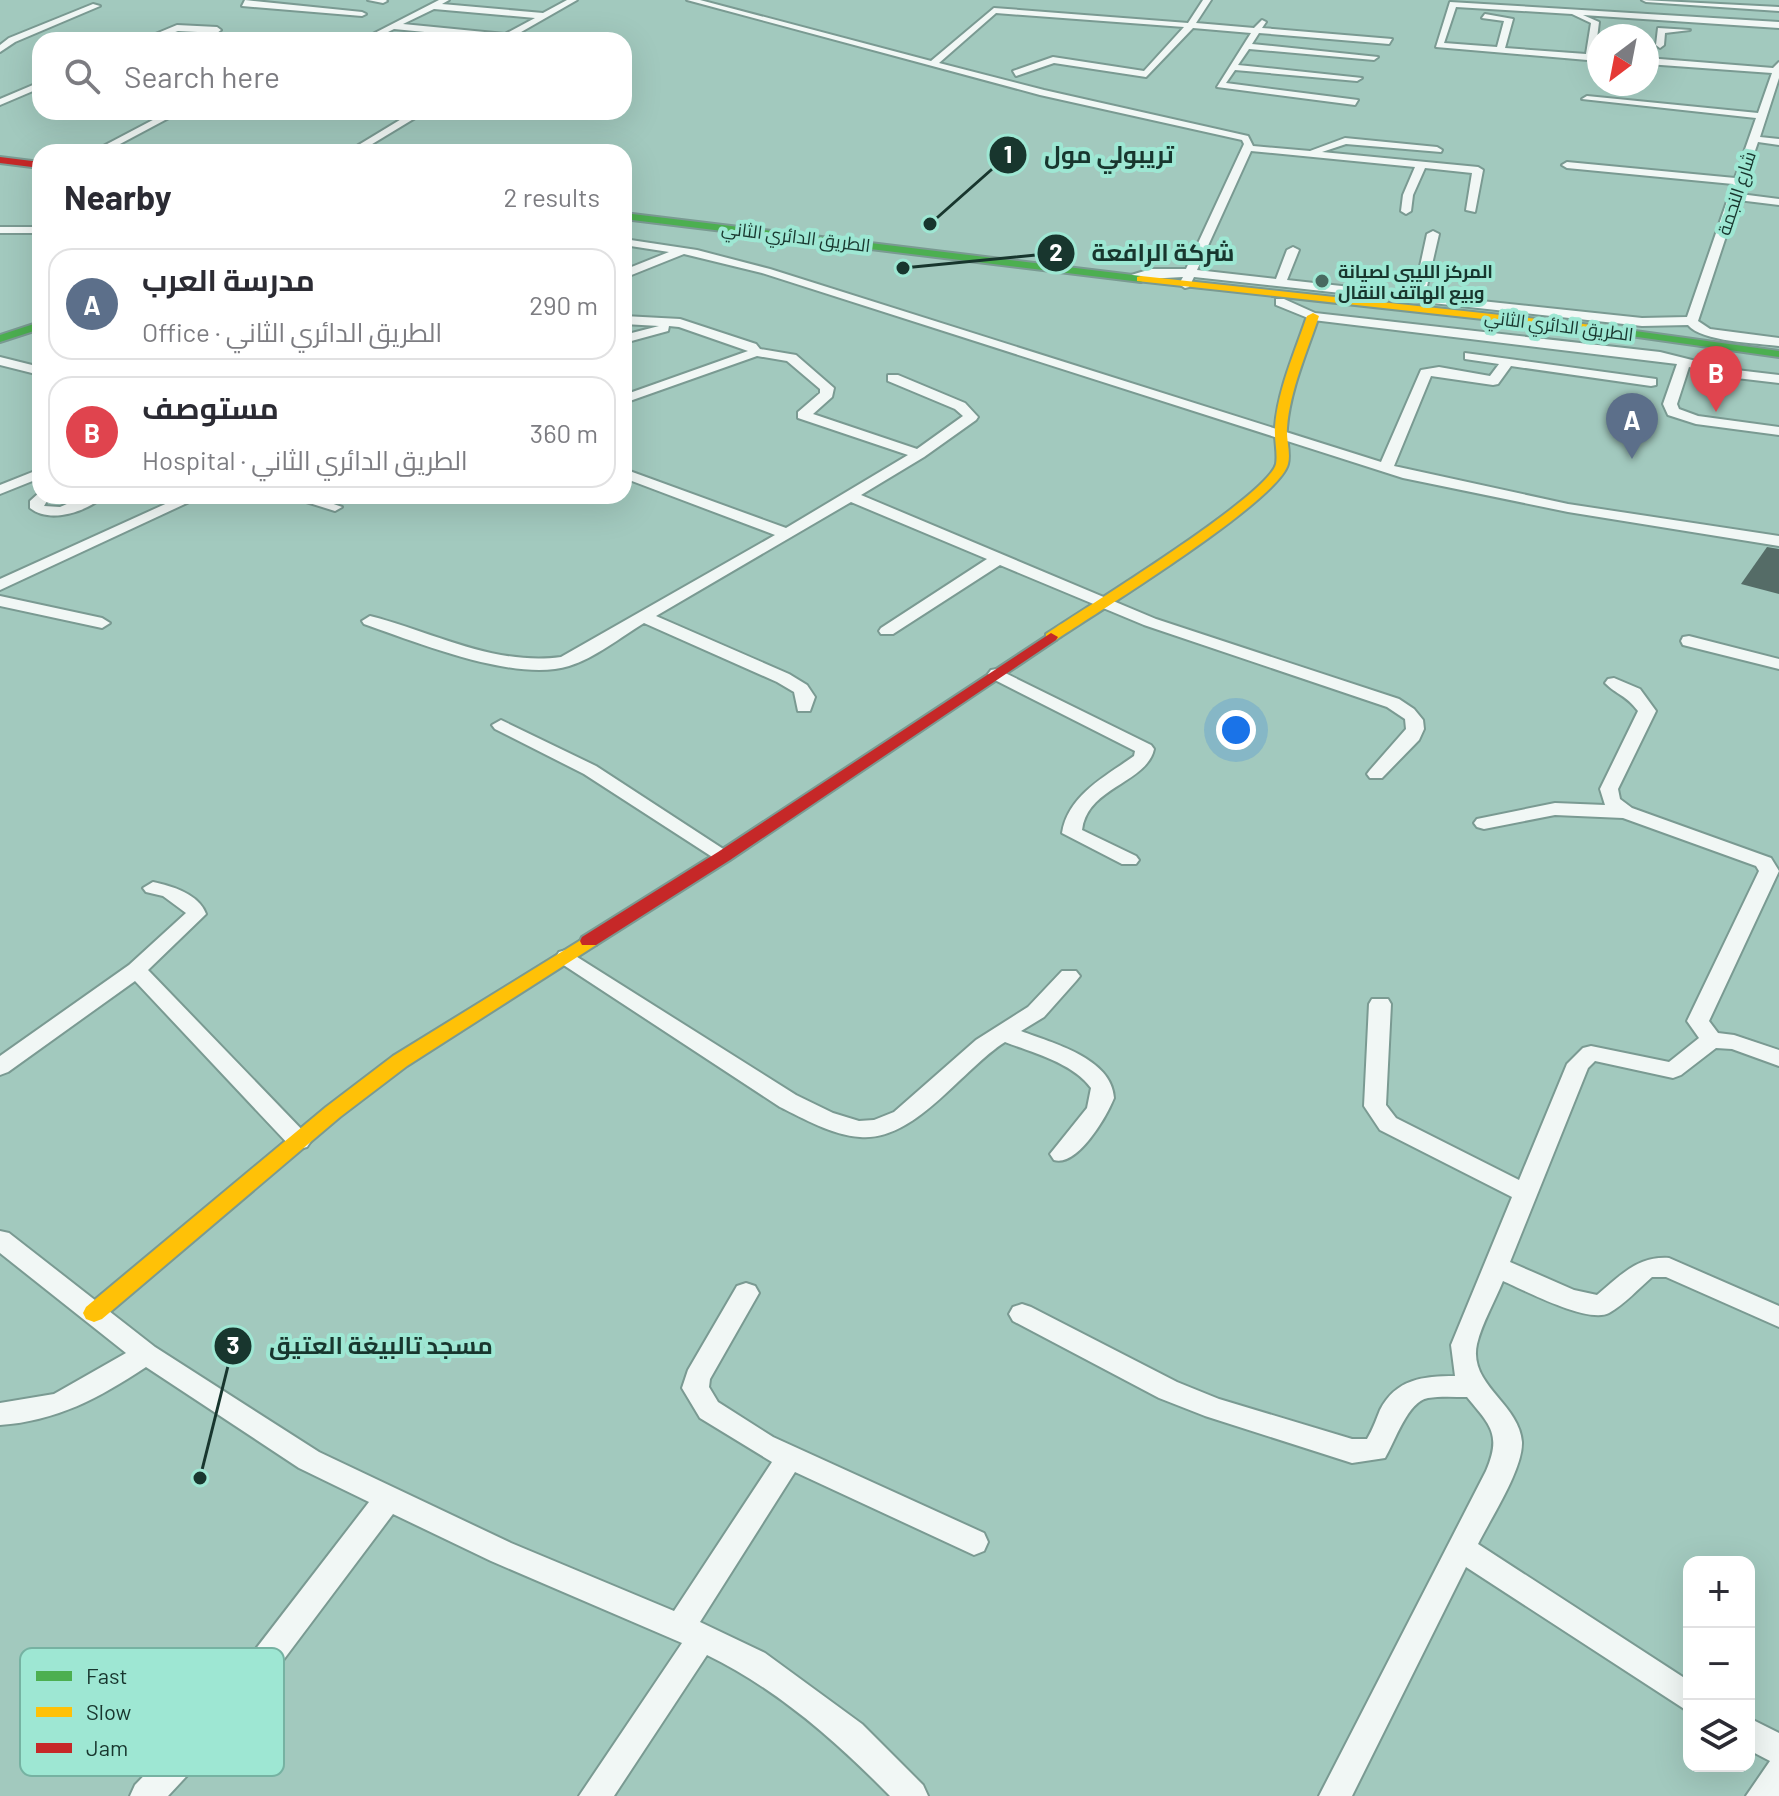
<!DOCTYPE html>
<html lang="en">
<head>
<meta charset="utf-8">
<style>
  :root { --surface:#fff; --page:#f7f7f7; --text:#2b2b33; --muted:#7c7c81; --line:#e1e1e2; --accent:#486960 }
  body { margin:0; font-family:Barlow,Cairo,sans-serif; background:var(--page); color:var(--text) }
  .controls { position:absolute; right:24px; bottom:24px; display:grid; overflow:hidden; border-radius:16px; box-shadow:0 8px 32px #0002 }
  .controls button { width:72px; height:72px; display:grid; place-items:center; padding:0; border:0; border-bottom:2px solid var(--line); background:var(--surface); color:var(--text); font:40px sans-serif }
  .compass { position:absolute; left:1587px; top:24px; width:72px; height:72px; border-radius:50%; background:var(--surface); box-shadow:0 8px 32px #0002; rotate:212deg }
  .you { position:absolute; left:1236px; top:730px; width:28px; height:28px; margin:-20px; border:6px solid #fff; border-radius:50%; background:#1a73e8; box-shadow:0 0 0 12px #1a73e833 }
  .badge { display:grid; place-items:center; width:52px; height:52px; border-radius:50%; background:var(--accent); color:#fff; font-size:26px; font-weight:700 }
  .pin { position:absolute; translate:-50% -66px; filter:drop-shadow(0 2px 4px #0008) }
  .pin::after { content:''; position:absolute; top:42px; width:28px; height:24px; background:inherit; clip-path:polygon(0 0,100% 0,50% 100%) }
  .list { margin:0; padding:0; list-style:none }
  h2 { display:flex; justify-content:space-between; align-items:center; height:104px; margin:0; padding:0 32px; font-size:34px }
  h2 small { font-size:26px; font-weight:400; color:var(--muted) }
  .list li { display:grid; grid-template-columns:52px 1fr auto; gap:24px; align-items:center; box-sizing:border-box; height:112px; margin:0 16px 16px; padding:0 16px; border:2px solid var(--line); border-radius:24px }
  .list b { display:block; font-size:30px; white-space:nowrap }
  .list p { margin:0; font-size:26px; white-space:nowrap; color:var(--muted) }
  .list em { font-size:26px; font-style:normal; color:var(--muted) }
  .icon { flex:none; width:44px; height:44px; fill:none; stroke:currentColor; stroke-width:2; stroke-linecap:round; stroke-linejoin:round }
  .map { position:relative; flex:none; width:1779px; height:1796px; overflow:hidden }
  .search { position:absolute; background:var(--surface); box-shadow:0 8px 32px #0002; left:32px; top:32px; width:600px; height:88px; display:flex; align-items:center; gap:20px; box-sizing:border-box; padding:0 28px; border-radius:24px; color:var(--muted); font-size:30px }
  .panel { position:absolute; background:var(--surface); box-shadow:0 8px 32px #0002; left:32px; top:144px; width:600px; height:360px; border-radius:24px }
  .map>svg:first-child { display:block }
</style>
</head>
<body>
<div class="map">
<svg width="1779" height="1796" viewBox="0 0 1779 1796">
  <rect width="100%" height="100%" fill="#a2c9be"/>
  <path fill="#556c67" d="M1767,547L1779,549V594L1741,584Z"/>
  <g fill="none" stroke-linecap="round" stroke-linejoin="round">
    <defs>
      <path id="street" d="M245,0L362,12L366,14L362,16L242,6Z
        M368,0H386L387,1L383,3Z
        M439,0H449L442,4L543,13L567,0H577L507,40L394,29L372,40L365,38ZM434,9L535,18L505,34L403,24Z
        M687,0H700L931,61L994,8L1188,23L1203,0H1211L1196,23L1254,28L1262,20L1266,22L1262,28L1392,39L1389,44L1259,33L1252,44L1378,57L1374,60L1249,49L1238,65L1362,78L1357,81L1235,70L1226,83L1358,100L1355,105L1217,87L1251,33L1193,28L1146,77L1054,63L1016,76L1013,71L1053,57L1144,71L1184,27L996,13L939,63L1044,90L1248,136L1253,146L1310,151L1345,138L1437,147L1442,150L1441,152L1346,144L1322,152L1478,167L1483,170L1475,212L1466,210L1472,173L1425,168L1413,195L1411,211L1406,214L1401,211L1403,195L1415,167L1251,151L1197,270L1276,279L1287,250L1293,247L1299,250L1287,280L1414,294L1427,234L1433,231L1439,234L1425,295L1642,318L1687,317L1733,184L1567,168L1562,165L1567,162L1735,178L1756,118L1582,99L1587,96L1758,113L1772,73L1647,64V58L1773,68L1779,62V78L1760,137L1779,139V145L1758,142L1740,194L1779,199V205L1738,200L1698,321L1710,329L1779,338V346C1757,343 1702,342 1688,325L1642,326L1194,277L1189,287L1185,288L1179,284L1183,277L1128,280V276L1151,269H1186L1244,144L1242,140L1040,95Z
        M1642,0L1779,7V11L1646,2Z
        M1450,2L1779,22V28L1583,15L1599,22L1595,55H1599V61L1436,47ZM1456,7L1572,14L1591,23L1586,54L1505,48L1513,19L1485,14L1482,18L1504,21L1497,47L1444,43Z
        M93,4L100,6L15,42L0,52V45L9,38Z
        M177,25L217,27L221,30L217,33L178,31L153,40H141Z
        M1658,28L1690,30L1665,33L1664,45L1660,48L1656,45Z
        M40,82V88L0,105V99Z
        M168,112H180L105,152H92Z
        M413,112H425L359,152H347Z
        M0,227H40V233H0Z
        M624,239L697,250L770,269L1381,462L1421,370L1439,367L1490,376L1499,364L1465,359V353L1656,379V385L1651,386L1511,366L1498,384L1493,385L1431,376L1394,466L1568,504L1779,536V546L1568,512L1403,478L762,273L684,254L624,278V270L669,252L624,245Z
        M1276,299H1284L1315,313L1660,352L1728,369L1779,375V383L1728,377L1689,367L1677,404L1679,409L1698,416L1779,427V435L1696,424L1668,415L1663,404L1677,364L1313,320L1276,305Z
        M624,316L680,319L756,344L760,349L796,355L834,388L832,397L813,414L917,449L963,416L955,409L888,381V375H898L965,403L978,417L976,420L924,457L861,495L1156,619L1399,699L1414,709L1423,720L1424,729L1419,740L1382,778H1370L1367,774L1370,770L1406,729L1405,719L1387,707L1144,625L1000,565L893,634H881L879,631L881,628L987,559L851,502L656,616L789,674L807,685L815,697L810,711H798L794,692L777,682L644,623C621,637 595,658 569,666C516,683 416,642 364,624L362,621L370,616C433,632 494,666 561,657L775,535L624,478V469L786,528L908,455L798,418V412L820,393V389L787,361L757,356L624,403V395L748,351L679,327L669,326L668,331L624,343V335L659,326L624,324Z
        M0,357L40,367V375L0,365Z
        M40,469V478L0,494V485Z
        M40,492V496H50L44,506L60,507L85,496H104C86,512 50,524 30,508V501Z
        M183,496H202L0,590V579Z
        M287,496H311L342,507L335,511Z
        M0,596L102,618L110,623L102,628L0,606Z
        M1689,636L1779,659V669L1683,645L1681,641L1683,637Z
        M997,669L1151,745L1154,749C1147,783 1087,787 1082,830L1136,856L1139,860L1136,864H1122L1062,833C1068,795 1106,776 1134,756L1135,751L991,678L988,674L991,670Z
        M1614,678L1640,689L1656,711L1618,789L1620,799L1632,808L1771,858L1779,871L1709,1021L1718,1033L1734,1035L1779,1050V1066L1732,1049L1716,1048L1681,1075L1673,1078L1595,1061L1588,1068L1510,1262L1574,1290L1597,1295C1620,1276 1637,1256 1669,1258L1779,1306V1327L1666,1277H1652C1639,1288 1624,1305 1609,1313C1588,1324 1524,1290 1503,1281C1495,1301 1482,1323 1477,1344C1468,1385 1519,1403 1522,1442C1523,1469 1491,1518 1478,1544L1689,1681V1712L1466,1567L1352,1796H1319L1486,1471C1502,1434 1490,1425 1467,1397C1454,1397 1440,1396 1428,1398C1408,1401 1395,1441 1385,1458L1352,1463L1205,1416L1159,1398L1013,1321L1009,1314L1013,1307L1022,1304L1031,1307L1177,1382L1219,1399L1352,1439H1367C1373,1429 1376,1420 1380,1410C1396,1379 1423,1376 1455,1376L1451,1345L1512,1197L1380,1130L1364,1106L1369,1004L1372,999H1388L1391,1004L1386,1105L1396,1118L1519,1180L1567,1064L1583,1048L1591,1046L1669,1062L1699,1038L1687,1021L1759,871L1756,866L1623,818L1555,815L1484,829L1477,827L1474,823L1477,819L1555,803L1605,805L1600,789L1638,711C1626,695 1617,695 1605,683L1608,679Z
        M501,720L596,766L734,856L724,862L717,860L584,774L495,729L492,725Z
        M153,882C172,886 199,894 206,914L148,970L307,1135L311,1141L307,1147L299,1149L291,1147L135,981L8,1072L0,1075V1056L129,965L186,913L163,896L146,892L143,888Z
        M566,950L796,1095L833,1113L859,1121L874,1120L894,1112L976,1040L1028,1007L1062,971H1076L1080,976L1076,981L1044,1017L1021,1031C1052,1043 1112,1058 1114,1098C1106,1118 1077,1167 1054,1160L1050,1154L1087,1108L1091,1088C1073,1063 1033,1053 1005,1042C962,1069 915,1142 860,1137C832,1135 804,1119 780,1107L559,962L556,957L559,952Z
        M0,1231L9,1233L155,1347L319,1452L511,1543L674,1611L772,1462L700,1418L682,1388L688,1370L737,1286L746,1283L755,1286L759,1293L710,1379L709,1387L718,1402L773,1437L984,1533L988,1542L984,1551L974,1555L795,1472L700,1622L765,1653L862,1724L923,1785L928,1796H890C836,1741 777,1689 707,1655L614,1796H579L682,1643L491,1561L393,1514L236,1723L168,1796H130L135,1785L214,1703L369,1502L299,1468L146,1367C99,1398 57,1421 0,1425V1403L54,1394L126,1353L0,1253Z
        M1749,1718L1779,1733V1796H1746L1770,1761L1749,1750Z"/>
      <path id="fast" d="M624,213L1141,276L1146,279L1141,282L624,219Z
        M40,322V329L0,342V335Z
        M1592,325L1779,351V357L1588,330L1586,328Z"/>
      <path id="slow" d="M1141,276L1592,325L1598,328L1592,331L1137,281V277Z
        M1313,313L1319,316C1307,352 1290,390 1287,428C1286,439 1291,453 1288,464C1279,501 1096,613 1056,640H1046V634C1083,609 1268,496 1276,464C1278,453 1274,439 1275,427C1278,389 1295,352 1307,316Z
        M589,935L596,937L598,941L596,945L407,1066L340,1117L102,1319L94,1322L86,1319L83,1313L86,1307L326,1107L393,1056Z"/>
      <path id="jam" d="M0,157L40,162V168L0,163Z
        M1051,633L1058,637L1056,640L730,860L596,945H582L580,941L582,937L718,852Z"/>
    </defs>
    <use href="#street" stroke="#7a9a92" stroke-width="4"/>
    <use href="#fast" stroke="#7a9a92" stroke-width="4"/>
    <use href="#slow" stroke="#7a9a92" stroke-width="4"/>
    <use href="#jam" stroke="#7a9a92" stroke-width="4"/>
    <use href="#street" fill="#f1f7f5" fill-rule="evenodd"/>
    <use href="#fast" fill="#4caf50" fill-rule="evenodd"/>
    <use href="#slow" fill="#ffc107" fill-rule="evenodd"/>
    <use href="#jam" fill="#c62828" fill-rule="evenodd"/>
  </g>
  <circle fill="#486960" stroke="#9ee7d3" stroke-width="3" cx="1322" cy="281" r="8"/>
  <g text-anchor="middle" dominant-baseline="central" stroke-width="8" stroke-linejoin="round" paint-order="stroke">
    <g font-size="18" fill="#18362e" stroke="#9ee7d3">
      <text transform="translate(1736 193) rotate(-72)">شارع النجمة</text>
      <text transform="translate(796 236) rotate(7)">الطريق الدائري الثاني</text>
      <text transform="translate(1559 325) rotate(7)">الطريق الدائري الثاني</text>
    </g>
    <g font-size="18" font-weight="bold" fill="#18362e" stroke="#9ee7d3" text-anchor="start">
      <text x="1338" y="271">المركز الليبي لصيانة<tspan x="1338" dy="21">وبيع الهاتف النقال</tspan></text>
    </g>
  </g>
  <rect x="20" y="1648" width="264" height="128" rx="12" fill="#9ee7d3" stroke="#76b2a2" stroke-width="2"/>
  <rect x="36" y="1671" width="36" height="10" fill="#4caf50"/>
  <rect x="36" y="1707" width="36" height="10" fill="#ffc107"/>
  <rect x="36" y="1743" width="36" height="10" fill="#c62828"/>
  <g font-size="22" fill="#18362e">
    <text x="86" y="1684">Fast</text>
    <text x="86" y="1720">Slow</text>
    <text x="86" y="1756">Jam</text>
  </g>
  <path fill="none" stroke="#18362e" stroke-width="3" d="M930 224L1008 155M903 268L1056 253M200 1478L233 1346"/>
  <g fill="#18362e" stroke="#9ee7d3" stroke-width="3">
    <circle cx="930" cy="224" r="8"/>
    <circle cx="903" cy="268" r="8"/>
    <circle cx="200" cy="1478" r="8"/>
    <circle cx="1008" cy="155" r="20"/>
    <circle cx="1056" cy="253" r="20"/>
    <circle cx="233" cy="1346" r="20"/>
  </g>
  <g font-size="24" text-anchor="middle" font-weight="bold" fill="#fff">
    <text x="1008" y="163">1</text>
    <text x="1056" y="261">2</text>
    <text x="233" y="1354">3</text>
  </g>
  <g font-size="24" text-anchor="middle" font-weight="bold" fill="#18362e" stroke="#9ee7d3" stroke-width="8" stroke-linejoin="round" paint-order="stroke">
    <text x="1109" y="163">تريبولي مول</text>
    <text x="1163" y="261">شركة الرافعة</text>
    <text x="381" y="1354">مسجد تالبيغة العتيق</text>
  </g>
</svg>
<div class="controls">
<button>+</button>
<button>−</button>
<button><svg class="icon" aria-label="layers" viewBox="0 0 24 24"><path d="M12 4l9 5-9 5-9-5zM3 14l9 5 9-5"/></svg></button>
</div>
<svg class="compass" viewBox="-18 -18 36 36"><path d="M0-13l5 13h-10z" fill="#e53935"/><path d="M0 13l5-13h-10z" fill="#7c7c81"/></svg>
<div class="you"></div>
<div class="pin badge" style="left:1632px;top:459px;background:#5c6f8a">A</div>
<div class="pin badge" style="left:1716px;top:412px;background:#e0444e">B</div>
<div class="search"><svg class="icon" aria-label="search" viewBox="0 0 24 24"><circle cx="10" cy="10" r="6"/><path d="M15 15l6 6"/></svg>Search here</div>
<section class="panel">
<h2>Nearby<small>2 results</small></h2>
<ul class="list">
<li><span class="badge" style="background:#5c6f8a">A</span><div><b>مدرسة العرب</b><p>Office · الطريق الدائري الثاني</p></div><em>290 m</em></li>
<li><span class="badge" style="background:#e0444e">B</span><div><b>مستوصف</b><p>Hospital · الطريق الدائري الثاني</p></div><em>360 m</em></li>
</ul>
</section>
</div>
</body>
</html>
